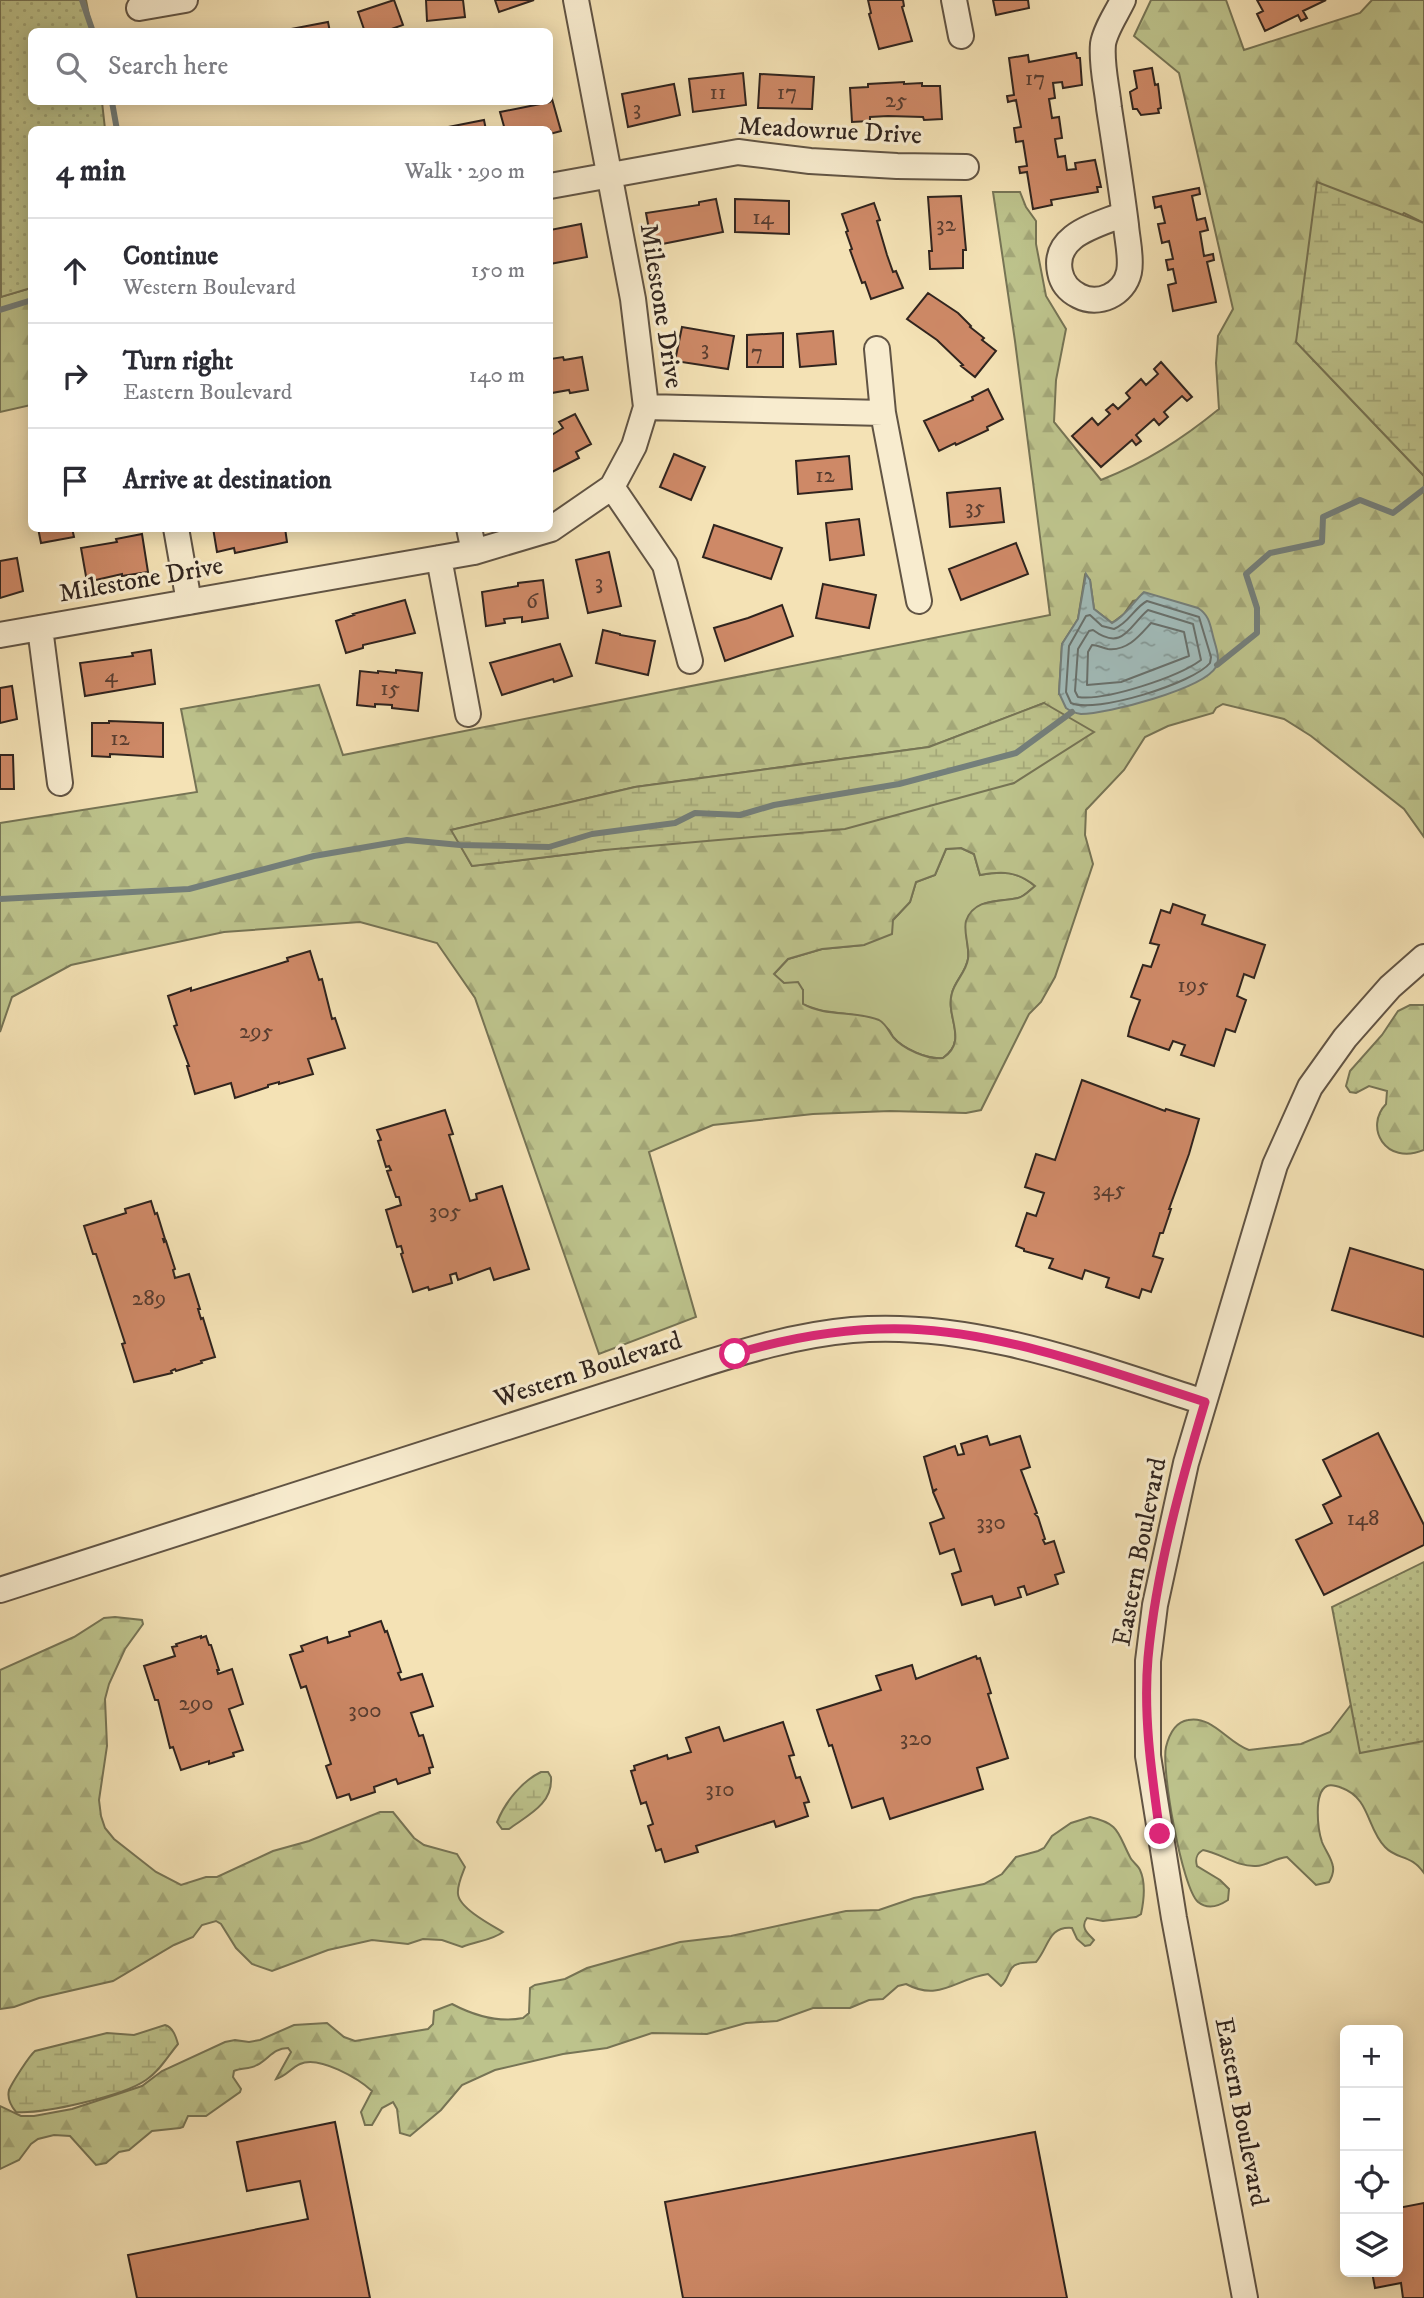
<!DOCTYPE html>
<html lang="en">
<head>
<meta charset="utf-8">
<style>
  :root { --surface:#fff; --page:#f2f2f3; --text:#2b2b33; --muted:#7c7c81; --line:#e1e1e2 }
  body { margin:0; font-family:"IM FELL DW Pica",serif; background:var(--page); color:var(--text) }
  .controls { position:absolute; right:21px; bottom:21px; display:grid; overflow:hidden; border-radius:10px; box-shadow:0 4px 18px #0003 }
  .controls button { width:63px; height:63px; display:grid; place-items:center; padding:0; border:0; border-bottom:2px solid var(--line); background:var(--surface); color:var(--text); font:35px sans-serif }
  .stop { position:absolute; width:21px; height:21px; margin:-16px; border:5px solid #db2777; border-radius:50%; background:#fff }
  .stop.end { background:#db2777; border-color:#fff; box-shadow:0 2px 7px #0008 }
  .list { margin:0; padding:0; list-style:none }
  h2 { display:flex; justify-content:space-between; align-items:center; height:91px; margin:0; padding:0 28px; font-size:30px }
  h2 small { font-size:23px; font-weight:400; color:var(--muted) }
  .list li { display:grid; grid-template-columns:46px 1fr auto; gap:21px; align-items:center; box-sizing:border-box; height:105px; padding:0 28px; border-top:2px solid var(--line) }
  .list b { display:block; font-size:26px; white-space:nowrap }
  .list p { margin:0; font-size:23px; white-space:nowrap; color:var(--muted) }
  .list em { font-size:23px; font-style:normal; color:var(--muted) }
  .icon { flex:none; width:38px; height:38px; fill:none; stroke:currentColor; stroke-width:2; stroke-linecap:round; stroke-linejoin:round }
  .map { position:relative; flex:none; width:1424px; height:2298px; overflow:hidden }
  .search { position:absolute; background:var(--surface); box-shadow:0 4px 18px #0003; left:28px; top:28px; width:525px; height:77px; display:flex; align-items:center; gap:18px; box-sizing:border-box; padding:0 24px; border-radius:10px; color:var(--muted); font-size:26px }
  .panel { position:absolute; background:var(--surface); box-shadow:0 4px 18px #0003; left:28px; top:126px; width:525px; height:406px; border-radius:10px }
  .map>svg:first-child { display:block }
</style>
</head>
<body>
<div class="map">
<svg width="1424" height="2298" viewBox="0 0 1424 2298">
  <defs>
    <pattern id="forest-firs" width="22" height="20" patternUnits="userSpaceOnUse" patternTransform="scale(1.75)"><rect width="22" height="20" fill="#bdc38c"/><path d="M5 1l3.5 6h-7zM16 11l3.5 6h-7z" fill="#a3a778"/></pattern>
    <pattern id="wetland-marsh" width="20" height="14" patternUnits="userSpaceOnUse" patternTransform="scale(1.75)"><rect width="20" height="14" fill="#bdc38c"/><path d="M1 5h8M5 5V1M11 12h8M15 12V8" fill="none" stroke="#a3a778"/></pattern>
    <pattern id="park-dots" width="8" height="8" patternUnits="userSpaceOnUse" patternTransform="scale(1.75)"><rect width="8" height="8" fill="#bdc38c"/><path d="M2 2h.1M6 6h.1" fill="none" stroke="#a3a778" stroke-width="1.8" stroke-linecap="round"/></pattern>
    <pattern id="water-ripples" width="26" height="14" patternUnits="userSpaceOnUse" patternTransform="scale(1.75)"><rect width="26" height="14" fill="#a1bbb9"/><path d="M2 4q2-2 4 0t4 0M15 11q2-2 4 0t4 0" fill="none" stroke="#849896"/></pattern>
  </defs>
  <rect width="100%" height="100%" fill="#f4e2b5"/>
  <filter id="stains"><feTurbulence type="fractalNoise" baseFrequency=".00286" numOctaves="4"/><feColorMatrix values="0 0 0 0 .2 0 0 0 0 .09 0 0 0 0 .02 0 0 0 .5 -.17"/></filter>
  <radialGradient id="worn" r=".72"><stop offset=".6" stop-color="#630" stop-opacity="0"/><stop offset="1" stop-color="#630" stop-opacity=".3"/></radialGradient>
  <path fill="#bdc38c" stroke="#767455" stroke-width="2" d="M961,848L974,854L980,875C1003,871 1017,871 1035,886C1030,890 1024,897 1018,898C1002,902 984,898 972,912C960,924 970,943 968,959C966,972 955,981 952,993C945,1017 969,1040 943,1058C928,1060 903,1049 893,1037C891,1034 890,1030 887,1028C863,1008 829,1018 803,1004V990L784,983L773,975L788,959L822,949L864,945L893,920L910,902L916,882L935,875L946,849Z"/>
  <path fill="url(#forest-firs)" stroke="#767455" stroke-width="2" fill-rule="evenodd" d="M1151,0H1226L1244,50L1360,13L1372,0H1424V223L1404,213L1296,342L1424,476V837L1404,809L1311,736L1284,719L1223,704L1216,708L1213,713L1168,726L1145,737L1124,770L1086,810L1085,835L1093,864L1055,977L1041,1002L1029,1014L981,1110L966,1113L890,1111L813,1114L713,1125L649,1152L696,1317L599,1354L475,998L437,943L360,922L224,932L71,965L12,997L0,1032V823L197,792L181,709L319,685L343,755L1050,615L1015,341L993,192H1020L1026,207L1036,221V244L1046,296L1066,329L1056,380L1054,422L1101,480C1146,462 1181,440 1219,409L1216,363L1218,336L1233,309L1179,73L1134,36ZM1085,575L1090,580L1094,609L1112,623L1124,614L1133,601L1156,596L1162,599L1059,693L1062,644L1078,619ZM1044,703L1014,783L604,850L472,866L452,830L635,787L929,747ZM961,848L974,854L980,875C1002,871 1017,871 1035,886C1030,890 1024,897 1018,898C999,902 974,898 966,921C963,932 970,947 968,959C966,972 955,981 952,993C945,1017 969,1040 943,1058C928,1060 903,1049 893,1037C888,1030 886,1024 879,1020C854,1010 826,1017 803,1004V990L798,982L784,983L774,974L788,959L822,949L864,945L892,934L893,920L910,902L916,882L935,875L946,849Z
    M31,288V405L0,412V297Z
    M1410,1005H1424V1150C1385,1166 1364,1127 1386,1104L1387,1091L1369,1086L1356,1093L1350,1092L1346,1086L1350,1071L1382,1035L1398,1011Z
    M115,1617L142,1620L143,1624L125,1649L109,1684L105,1699L107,1746L99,1800L101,1816L105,1828L114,1839L156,1872L181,1885L206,1877H217L273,1851L309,1841L380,1812H393L414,1838L424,1845L457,1854L465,1867C462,1875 457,1885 458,1894C459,1908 491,1925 503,1932C491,1941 476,1941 462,1947L442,1940L423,1939L408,1944L372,1940L328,1950L272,1971L252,1964L236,1948L221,1924L216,1921L202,1925L193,1937L174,1945L113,1981L39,1998L14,2007L0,2009V1670L74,1637L104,1618Z
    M1424,1663V1873C1411,1854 1397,1860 1385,1847C1367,1829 1370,1798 1342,1788C1337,1786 1332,1784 1327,1786C1313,1793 1318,1830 1322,1842C1325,1850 1332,1858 1333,1867C1334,1873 1332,1877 1329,1882L1316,1885L1287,1857C1275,1858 1267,1866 1256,1866C1237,1867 1220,1853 1203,1850C1196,1854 1195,1859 1197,1866L1220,1880L1229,1889L1228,1900C1219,1906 1208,1910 1198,1902C1182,1888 1161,1769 1166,1747C1169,1735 1175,1722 1188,1720C1212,1715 1228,1743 1249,1750L1301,1744L1330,1732L1367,1684Z
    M1090,1817C1120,1824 1117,1832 1130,1857C1132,1862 1138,1865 1140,1870C1146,1883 1144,1900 1141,1914L1136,1917L1103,1921L1087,1918C1080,1927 1087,1933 1094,1940L1090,1945L1085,1946L1077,1939L1072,1928C1048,1926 1049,1947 1036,1962C1030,1963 1024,1962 1018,1964C1008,1966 1009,1980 1001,1986L988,1974C955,1979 940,2002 906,1984L898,1986L883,1999L869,2000L850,2008H813L777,2021L746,2023L707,2034L652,2033L607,2048L563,2054L495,2070L462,2085L441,2110L410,2136L400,2133L397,2109L393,2102L382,2108L372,2125H365L361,2112L372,2091C359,2079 319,2055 300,2064C291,2068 286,2076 276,2079L291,2052L288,2048C273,2048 269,2059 257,2065C251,2069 241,2068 234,2071L233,2077L241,2089L240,2092L206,2116H188L183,2127L180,2128L152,2131L129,2150L119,2152L106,2163L96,2165L70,2136L54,2135L38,2139L31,2144L19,2160L0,2169V2106L21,2116H34L72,2109L142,2086L162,2071L225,2042L235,2040L249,2042L260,2040L294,2025L327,2023L344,2037L355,2041L428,2029L433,2024L434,2011L452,2004C473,2015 498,2023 523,2018L529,2013L530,1988L535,1985L565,1979L587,1968L680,1942L731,1936L846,1911L879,1910L914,1898L984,1884L1002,1874L1016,1857L1038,1851L1044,1848L1052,1836L1071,1823Z"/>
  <path fill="url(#wetland-marsh)" stroke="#767455" stroke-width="2" d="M1317,182L1424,223V476L1296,342Z
    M1044,703L1094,732L1014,783L845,829L604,850L472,866L451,830L635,787L929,747Z
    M541,1772H548L551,1777C553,1804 528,1815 509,1829H502L497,1822C505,1802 522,1781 541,1772Z
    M165,2025C173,2027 176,2037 178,2044C168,2056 159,2072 146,2080C123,2096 44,2114 16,2112C11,2106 7,2098 9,2090C12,2083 29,2056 35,2051L107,2033L134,2035Z"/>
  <path fill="url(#park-dots)" stroke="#767455" stroke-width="2" d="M0,0H86L92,31L32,32V102H102L105,129L32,130L31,288L1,297Z
    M1424,1562V1741L1360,1753L1332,1607Z"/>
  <path fill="url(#water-ripples)" stroke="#747f7b" stroke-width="2" d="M1086,574L1090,580L1094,609L1112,623C1126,616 1133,602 1144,592L1198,608C1209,615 1210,624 1213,636C1215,645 1221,658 1216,667C1203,689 1107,714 1081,714C1075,713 1070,711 1066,708L1059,693L1062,644L1078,619Z"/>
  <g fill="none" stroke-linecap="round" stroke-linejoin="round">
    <path stroke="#68706c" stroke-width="2" d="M1147,601L1199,617L1211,657L1210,663C1194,683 1095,714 1071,703L1066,692L1069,646L1086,616L1090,615L1102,626L1114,629C1129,623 1134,608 1147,601Z
      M1148,610L1193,624L1201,660C1178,677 1106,701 1078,697L1075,691L1078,649L1089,631L1093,630C1123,652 1129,626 1148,610Z
      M1151,623L1184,632L1189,656L1121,682L1087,685L1088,652L1092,645C1098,645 1102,648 1108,649C1128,651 1140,635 1151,623Z"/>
    <path stroke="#747f7b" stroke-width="6" d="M82,0L93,32
      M112,102L117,130
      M0,310L32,300
      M1217,665L1257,633V608L1246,574L1270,553L1322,542L1323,517L1360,500L1393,513L1424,489
      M0,899L189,889L314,856L407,840L460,845L549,847L592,834L675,823L695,813L740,815L774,805L899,784L1016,753L1072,712"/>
  </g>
  <path fill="#ce8967" stroke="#30241e" stroke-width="2" d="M394,0L403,25L383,32H365L358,12Z
    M426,0H463L465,17L427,21Z
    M495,0H534L499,12Z
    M868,0H903L904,6L902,7L912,41L879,49L869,14L871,13Z
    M993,0H1028L1029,8L996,15Z
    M1257,0H1326L1303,11L1307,18L1301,21L1298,15L1265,31L1257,14L1263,11Z
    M328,22L330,32H292L291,29Z
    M1076,53L1077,58H1080L1082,85L1063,88L1062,82L1053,83L1055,98L1049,99L1052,118L1059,117L1062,138L1055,139L1058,157L1065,156L1067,170L1076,169L1075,163L1095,160L1101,187H1097L1098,192L1051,200L1052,205L1033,209L1027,172L1020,173L1019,167L1027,166L1023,141L1016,142L1014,128L1021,127L1016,100L1008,102L1007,96L1014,95L1009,58L1028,55L1029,62Z
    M1152,68L1155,85L1158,84L1161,108L1158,109L1159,113L1141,115L1137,109H1133L1130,92L1137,88L1134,71Z
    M743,73L746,105L693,112L689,79Z
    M760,74L814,77L812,109L758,108Z
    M904,82V84L922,83V86H940L942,119L924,120L923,117L888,116L870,117V121L852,122L850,88L868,87V84Z
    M674,84L680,115L628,127L622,94Z
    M552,99L561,131L550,134V130H505L500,112L550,102Z
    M484,120L486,130H433Z
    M1199,188L1200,194L1192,196L1197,220L1205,218L1208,230L1200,232L1204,256L1213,254L1214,260L1207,262L1216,302L1173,311L1168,285L1176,283L1173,269L1168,270L1166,260L1173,259L1169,241L1162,243L1158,224L1165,223L1161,206L1155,208L1153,197Z
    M961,196L966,250H963V268L930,269L929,251H932L928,197Z
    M716,199L723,232L652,246L646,213L699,205V202Z
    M735,199L789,201V234L735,232Z
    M874,203L880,220L877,221L887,255L893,272L896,271L903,288L871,299L865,282L862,283L850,250L852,249L846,232L848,231L842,214Z
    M581,224L587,257L550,264V230Z
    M928,293L958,313L971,326L970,327L984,338L982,340L996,351L975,377L961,366L963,365L937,340L907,319Z
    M682,327L734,336L728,369L675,361Z
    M833,331L836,364L800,367L797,334Z
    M783,333V367H747V335Z
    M563,357L564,360L582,357L588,390L570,393L569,390L552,393L550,396V359Z
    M1161,362L1192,397L1187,401L1182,396L1164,412L1168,417L1159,425L1154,419L1136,435L1141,441L1136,445L1132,440L1101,467L1072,436L1092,418L1098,425L1110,414L1106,410L1113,404L1118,409L1130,398L1126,393L1141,379L1146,385L1158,374L1154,369Z
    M988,389L1003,419L987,427L988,430L956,445L955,443L939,451L924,421L973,400L972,397Z
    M575,414L591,444L576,452L579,458L550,473V436L563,428L559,422Z
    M674,454L705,467L691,500L660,487Z
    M849,456L852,489L798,494L796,461Z
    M1000,488L1004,522L950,527L947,493Z
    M859,519L864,555L830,560L826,523Z
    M714,525L782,548L771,579L703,557Z
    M38,528H72L74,537L41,543Z
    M213,528H285L287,542L235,553L234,548L217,552Z
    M142,534L148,572L122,576V574L87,582L81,548L117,542L116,539Z
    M1016,543L1028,574L961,600L949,569Z
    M609,552L621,606L588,613L576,560Z
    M17,558L23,591L0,598V561Z
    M543,580L548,618L522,622V617L504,619L505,623L486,626L482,592L518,586V583Z
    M823,584L876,595L869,628L816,618Z
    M405,600L415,633L363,645V648L346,653L336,621L354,615L353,614Z
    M782,605L793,636L725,661L714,628L748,618Z
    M603,630L620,634V635L655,641L648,675L596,663Z
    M560,644L572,676L554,682L553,679L502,695L490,663Z
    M151,650L155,684L85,696L80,663L133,656L132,653Z
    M396,670L422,673L418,711L392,708V705L375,704V707L357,705L360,671L378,673V671L396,673Z
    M12,686L17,719L0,723V688Z
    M109,721L163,723V757L110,754V757L92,756V723H109Z
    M0,755H13L14,789H0Z
    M1173,904L1205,915L1202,924L1265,945L1254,978L1244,974L1237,996L1246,1000L1235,1032L1226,1029L1214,1066L1181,1055L1185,1045L1173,1041L1169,1050L1128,1036L1130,1027L1140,1000L1131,997L1143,965L1151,967L1159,945L1150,943L1161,910L1170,913Z
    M310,951L319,980L322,979L332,1019L335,1018L345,1048L308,1059L313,1074L279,1084V1082L268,1085V1087L235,1098L231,1083L195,1094L187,1066H189L174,1026L177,1025L168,996L191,988V991L288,961L287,958Z
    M1082,1080L1165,1111L1166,1109L1199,1119L1189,1154L1169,1209H1171L1163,1233H1160L1153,1256L1163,1259L1151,1292L1142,1289L1139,1298L1106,1287L1109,1278L1085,1270L1082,1279L1049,1268L1053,1259L1024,1251V1249L1016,1246L1027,1213L1036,1216L1044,1193L1025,1187L1036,1154L1055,1160Z
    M445,1110L453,1134L449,1135L470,1201L477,1199L476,1194L502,1186L529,1269L494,1280L490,1268L458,1280L456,1273L450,1275L452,1283L429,1290L428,1287L413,1292L401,1254L403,1253L401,1246L397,1247L386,1210L401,1205L399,1197H396L387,1171L391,1170L389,1166L386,1167L378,1141L381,1140L377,1130Z
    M151,1201L155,1214L157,1213L165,1239H163L164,1242L166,1241L175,1269L173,1270L175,1278L189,1274L200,1309H198L201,1319L203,1318L215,1357L201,1361L202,1363L176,1371L175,1369L171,1371L172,1373L134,1382L122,1344L125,1343L96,1254H93L84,1226L126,1213L125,1209Z
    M1350,1248L1424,1270V1337L1332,1310Z
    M1378,1433L1424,1525V1545L1324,1595L1296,1540L1332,1523L1323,1505L1341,1496L1323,1460Z
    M987,1436L990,1445L1020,1436L1030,1467L1021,1470L1037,1513L1035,1514L1038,1517L1045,1539L1043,1540L1045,1544L1054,1541L1064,1572L1055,1575L1058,1584L1027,1595L1024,1586L1018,1588L1021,1597L995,1605L992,1596L962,1605L952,1574L961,1571L954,1549L940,1554L930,1523L944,1518L933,1492L937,1489L933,1491L924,1457L955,1446L958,1455L964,1454L961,1444Z
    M381,1621L385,1632L387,1631L401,1672L398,1673L401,1680L422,1674L433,1706L411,1713L419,1736L423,1735L433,1767L429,1768L430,1773L398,1784L396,1779L374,1787L375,1792L351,1800L349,1794L337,1798L326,1766L331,1764L306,1686L301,1688L290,1655L303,1651L301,1646L327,1637L328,1643L350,1636L349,1632Z
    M201,1636V1638L206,1636L209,1645H211L219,1670H217L218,1674L232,1669L243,1704L229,1709L243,1750L233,1753L234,1756L209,1764V1761L181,1770L173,1747L170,1748L158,1700H155L144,1666L175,1656L172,1647L177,1646L176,1644Z
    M976,1656L977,1659L980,1658L991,1693L988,1694L1008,1758L977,1768L983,1789L890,1819L883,1798L852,1808L832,1745L829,1746L817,1710L881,1690L876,1676L912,1665L916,1679Z
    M783,1722L794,1755L789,1756L796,1778L800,1777L809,1802L804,1803L808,1816L776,1827L774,1821L696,1846L698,1852L665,1862L661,1849L656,1851L648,1826L653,1824L646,1802L641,1804L631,1771L635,1770L634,1766L667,1755L668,1759L691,1752L686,1738L719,1727L724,1741Z
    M335,2122L370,2298H137L128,2255L308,2219L300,2181L247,2191L237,2142Z
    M1035,2132L1067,2298H683L665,2202Z
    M1424,2203V2298H1403L1401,2283L1375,2288L1372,2272H1398V2208Z"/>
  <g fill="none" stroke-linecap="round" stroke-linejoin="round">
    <defs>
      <path id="street" d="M954,0L961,36
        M1123,0C1117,13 1105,30 1103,44C1101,65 1107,87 1109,108C1115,147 1121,185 1126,225C1127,239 1132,258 1129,272C1124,295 1098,306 1079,296C1069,291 1062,283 1060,272C1052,234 1099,225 1124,214
        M139,8L185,0
        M550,186L738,152L810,161L897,166L966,167
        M877,349L883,413L919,601
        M646,407L883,413
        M612,487L665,565L690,661
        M176,528L189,602
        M469,528L474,552
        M439,558L468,714
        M40,628L60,783
        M0,635L474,552L551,529L612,487L634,446L646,407L633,299L576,0
        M0,1590L691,1368C744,1351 796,1335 852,1330C973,1320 1091,1366 1204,1402
        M1245,2298L1174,1918L1148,1756V1661L1155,1605L1186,1463L1275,1165L1310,1087L1345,1038L1390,987L1424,957"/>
    </defs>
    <use href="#street" stroke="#615444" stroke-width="28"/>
    <use href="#street" stroke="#f8eccf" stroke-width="24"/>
  </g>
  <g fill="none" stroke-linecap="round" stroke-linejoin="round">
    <path stroke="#db2777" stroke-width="9" d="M735,1354C791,1337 849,1327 909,1329C1007,1333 1112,1372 1205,1402C1180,1485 1156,1572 1148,1658C1143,1717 1152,1776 1160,1834"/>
  </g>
  <g text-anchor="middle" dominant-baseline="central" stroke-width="6" stroke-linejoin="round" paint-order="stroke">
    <g font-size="23" fill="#583d30">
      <text x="1035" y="78">17</text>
      <text x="718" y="92">11</text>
      <text x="787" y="92">17</text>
      <text x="896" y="100">25</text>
      <text x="637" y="108">3</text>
      <text x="763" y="217">14</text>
      <text x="946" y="224">32</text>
      <text x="705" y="348">3</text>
      <text x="757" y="352">7</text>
      <text x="825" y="475">12</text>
      <text x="975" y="507">35</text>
      <text x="599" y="582">3</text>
      <text x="532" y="601">6</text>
      <text x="111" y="675">4</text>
      <text x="390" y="688">15</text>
      <text x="120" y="738">12</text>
      <text x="1193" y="985">195</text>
      <text x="256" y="1031">295</text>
      <text x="1109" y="1189">345</text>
      <text x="445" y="1211">305</text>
      <text x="149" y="1298">289</text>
      <text x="1363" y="1518">148</text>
      <text x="991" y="1522">330</text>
      <text x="196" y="1703">290</text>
      <text x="365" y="1710">300</text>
      <text x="916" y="1738">320</text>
      <text x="720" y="1789">310</text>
    </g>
    <g font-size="26" fill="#30241e" stroke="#f8eccf">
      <text transform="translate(830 131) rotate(3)">Meadowrue Drive</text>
      <text transform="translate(661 306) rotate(81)">Milestone Drive</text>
      <text transform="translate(141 580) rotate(-10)">Milestone Drive</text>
      <text transform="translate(588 1370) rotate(-18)">Western Boulevard</text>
      <text transform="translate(1140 1552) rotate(-79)">Eastern Boulevard</text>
      <text transform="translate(1241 2112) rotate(79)">Eastern Boulevard</text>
    </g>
  </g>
  <rect width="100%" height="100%" filter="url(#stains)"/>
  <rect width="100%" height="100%" fill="url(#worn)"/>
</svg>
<div class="controls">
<button>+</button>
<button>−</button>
<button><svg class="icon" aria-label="locate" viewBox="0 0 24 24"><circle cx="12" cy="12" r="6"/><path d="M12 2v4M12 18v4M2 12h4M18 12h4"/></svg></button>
<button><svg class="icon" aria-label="layers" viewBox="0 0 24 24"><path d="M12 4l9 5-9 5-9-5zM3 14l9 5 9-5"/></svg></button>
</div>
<div class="stop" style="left:735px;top:1354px"></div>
<div class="stop end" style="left:1160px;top:1834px"></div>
<div class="search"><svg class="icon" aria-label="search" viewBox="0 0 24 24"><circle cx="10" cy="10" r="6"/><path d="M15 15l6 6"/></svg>Search here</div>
<section class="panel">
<h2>4 min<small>Walk · 290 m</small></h2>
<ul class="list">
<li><svg class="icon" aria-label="ahead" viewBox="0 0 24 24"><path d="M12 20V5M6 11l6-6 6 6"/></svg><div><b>Continue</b><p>Western Boulevard</p></div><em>150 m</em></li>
<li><svg class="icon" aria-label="right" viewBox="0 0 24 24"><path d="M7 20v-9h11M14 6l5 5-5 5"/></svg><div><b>Turn right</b><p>Eastern Boulevard</p></div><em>140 m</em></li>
<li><svg class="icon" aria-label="arrive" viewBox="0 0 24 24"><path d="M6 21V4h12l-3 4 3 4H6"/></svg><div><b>Arrive at destination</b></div></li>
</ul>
</section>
</div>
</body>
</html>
